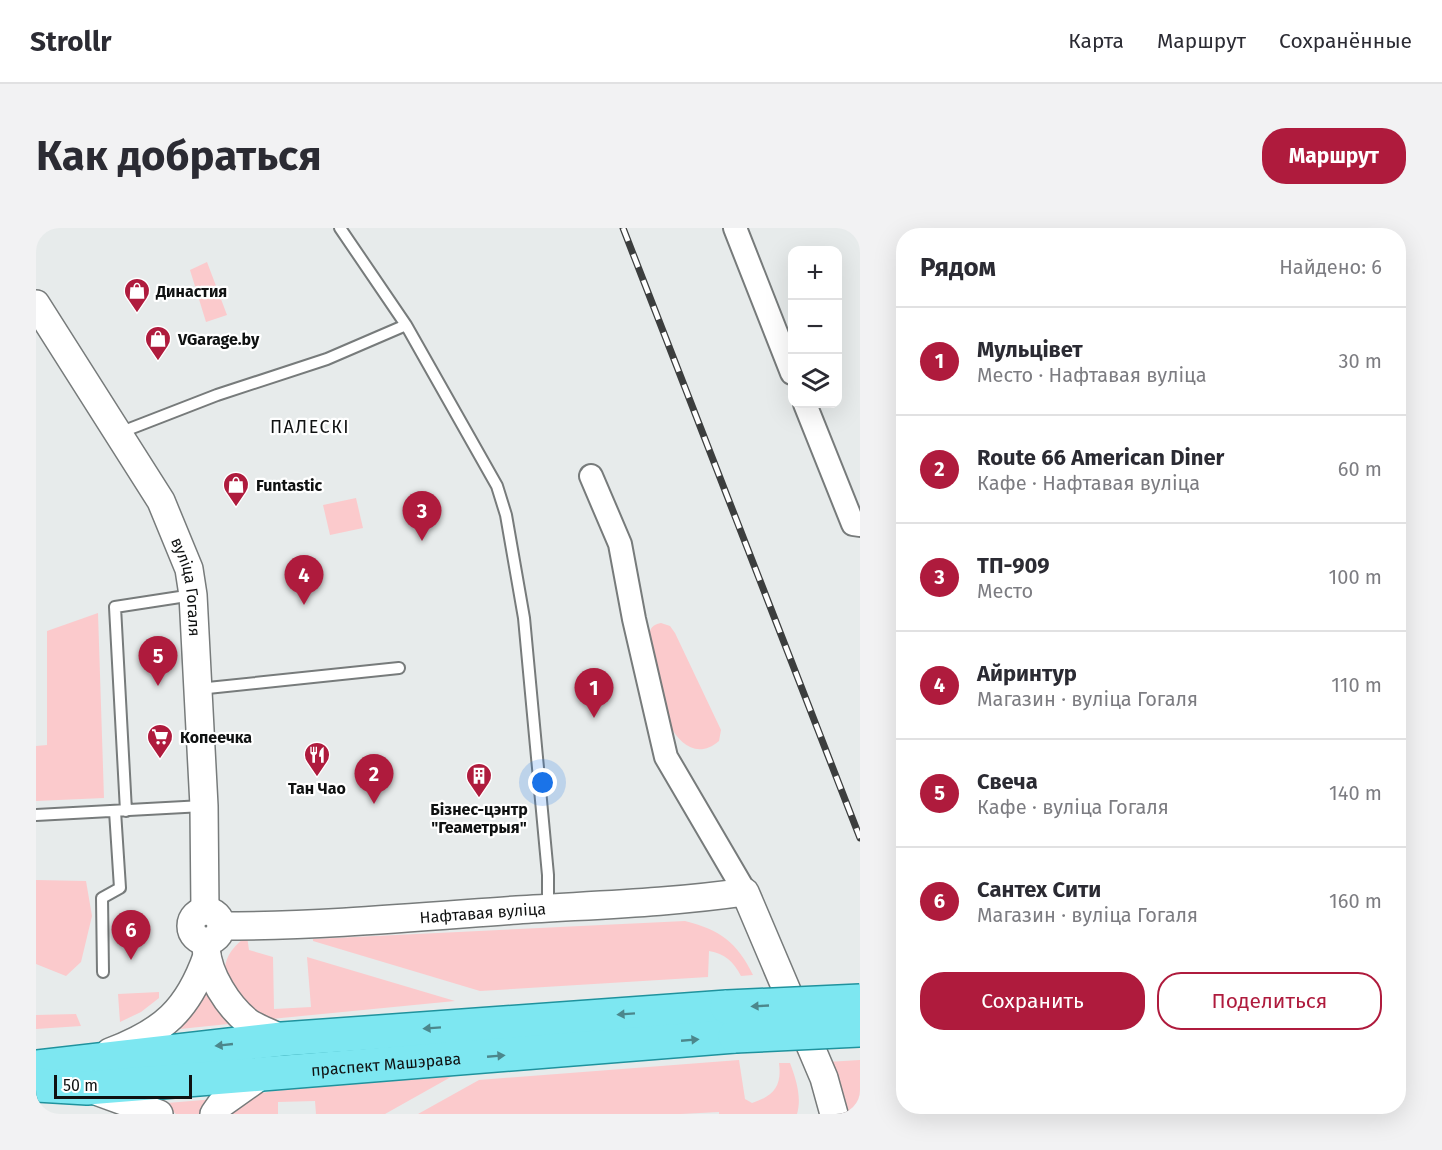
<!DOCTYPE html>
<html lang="ru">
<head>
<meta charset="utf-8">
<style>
  :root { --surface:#fff; --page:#f2f2f3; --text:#2b2b33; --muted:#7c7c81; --line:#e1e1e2; --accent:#af1b3d }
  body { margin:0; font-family:"Fira Sans",sans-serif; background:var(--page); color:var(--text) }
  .controls { position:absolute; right:18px; top:18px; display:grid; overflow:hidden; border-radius:12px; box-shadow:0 6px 24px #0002 }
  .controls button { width:54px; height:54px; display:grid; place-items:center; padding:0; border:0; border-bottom:2px solid var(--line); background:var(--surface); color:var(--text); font:30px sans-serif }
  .scale { position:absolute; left:18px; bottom:15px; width:138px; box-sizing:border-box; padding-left:6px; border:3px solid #0f1111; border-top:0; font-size:16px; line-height:21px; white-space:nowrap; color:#0f1111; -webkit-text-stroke:4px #fff; paint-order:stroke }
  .you { position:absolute; left:507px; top:555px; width:21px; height:21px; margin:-15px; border:4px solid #fff; border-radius:50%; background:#1a73e8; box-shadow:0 0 0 9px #1a73e833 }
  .badge { display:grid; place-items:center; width:39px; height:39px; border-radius:50%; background:var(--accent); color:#fff; font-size:20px; font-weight:700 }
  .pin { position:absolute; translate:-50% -50px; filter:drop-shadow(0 2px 3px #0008) }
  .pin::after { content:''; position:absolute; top:32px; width:21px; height:18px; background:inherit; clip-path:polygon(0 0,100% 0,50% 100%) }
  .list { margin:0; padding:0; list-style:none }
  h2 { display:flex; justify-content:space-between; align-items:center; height:78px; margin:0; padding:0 24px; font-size:26px }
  h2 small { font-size:20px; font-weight:400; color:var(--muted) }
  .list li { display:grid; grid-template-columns:39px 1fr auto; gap:18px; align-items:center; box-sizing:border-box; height:108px; padding:0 24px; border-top:2px solid var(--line) }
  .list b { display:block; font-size:22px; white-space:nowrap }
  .list p { margin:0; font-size:20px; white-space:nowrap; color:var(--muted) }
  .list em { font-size:20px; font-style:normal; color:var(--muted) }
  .actions { display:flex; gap:12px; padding:18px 24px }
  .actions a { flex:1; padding:14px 0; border:2px solid var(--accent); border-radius:24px; text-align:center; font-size:21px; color:var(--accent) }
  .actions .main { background:var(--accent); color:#fff }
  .icon { flex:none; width:33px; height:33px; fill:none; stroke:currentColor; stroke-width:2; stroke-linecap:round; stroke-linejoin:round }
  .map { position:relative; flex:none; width:824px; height:886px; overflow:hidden; border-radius:24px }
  header { display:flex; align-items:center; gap:36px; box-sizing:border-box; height:84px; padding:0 30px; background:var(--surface); border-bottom:2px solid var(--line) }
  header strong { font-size:28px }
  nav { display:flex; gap:33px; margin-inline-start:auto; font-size:21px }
  .intro { display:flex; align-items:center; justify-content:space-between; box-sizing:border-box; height:144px; padding:0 36px }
  h1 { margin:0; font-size:42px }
  .button { padding:15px 27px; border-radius:24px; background:var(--accent); color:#fff; font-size:21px; font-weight:700 }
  main { display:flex; gap:36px; padding:0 36px }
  aside { flex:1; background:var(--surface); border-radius:24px; box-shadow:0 6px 24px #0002 }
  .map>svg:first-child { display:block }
</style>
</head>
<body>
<header>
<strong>Strollr</strong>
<nav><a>Карта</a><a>Маршрут</a><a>Сохранённые</a></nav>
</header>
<div class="intro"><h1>Как добраться</h1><a class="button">Маршрут</a></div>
<main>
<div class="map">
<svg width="824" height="886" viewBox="0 0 824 886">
  <rect width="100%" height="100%" fill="#e7ebeb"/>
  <path fill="#fbcacc" d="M171,34L191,87L170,94L154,42Z
    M320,270L327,300L294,307L287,277Z
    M62,385L68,570L0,573V518L11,517V403Z
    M625,395L634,398L639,405L685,502L683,513C662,531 644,517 633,496L612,410C614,400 616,397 625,395Z
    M0,652L50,653L56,688L45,734L30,748L0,736Z
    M649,693C684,702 701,714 717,747L705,748C697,733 689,726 673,723L672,749L444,763L277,713V711Z
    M211,708L213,722L237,729L238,781L275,779L271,729L419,773L235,791C220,789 215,782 206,770C202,765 194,758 191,752C184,733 197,718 211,708Z
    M171,757L195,792L192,796L144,801L142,798Z
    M123,764V770L105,784L84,794L82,766Z
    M40,786L45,798L0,801V787Z
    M703,832L709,871L716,875C738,868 746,858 743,835H754C760,851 766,869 761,886H683V884L645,886H382L443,852Z
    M824,832V886H805L791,834Z
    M422,845L349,886H280L279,873L242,874V886H189L220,866L237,863Z
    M179,871L170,886H140L131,879V875Z"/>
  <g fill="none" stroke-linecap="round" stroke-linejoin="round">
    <defs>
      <path id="service" d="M304,0L370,97
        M83,205L181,167L291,131L370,97L461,258L470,287L488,390L512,647V679
        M162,461L363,440
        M90,583L79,379L157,367
        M0,587L167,578
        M67,744L66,670L84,660L79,583"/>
      <path id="minor" d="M699,0L756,145
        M769,176L817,296L824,297
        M555,248L584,316L598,391L630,529L709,664"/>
      <g id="tertiary">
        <path id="s1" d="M0,76L125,273L153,341L157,367L168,578L169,683"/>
        <circle cx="170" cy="698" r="15"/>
        <path id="s2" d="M185,698C284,698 383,689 481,682C557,677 633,675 709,664L788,850L798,886"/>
        <path d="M170,720C172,747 192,778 212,794C222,801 236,805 246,811"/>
        <path d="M74,824C127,804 152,782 171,728"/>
        <path d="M57,862L123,886"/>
        <path d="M178,886L185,876L226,847"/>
      </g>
      <g id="primary">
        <path d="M0,839L246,811L691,779"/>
        <path id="s3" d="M0,857L51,860L699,808"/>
      </g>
    </defs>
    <use href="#service" stroke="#777b7b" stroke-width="14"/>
    <use href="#minor" stroke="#777b7b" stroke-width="26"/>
    <use href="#tertiary" stroke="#777b7b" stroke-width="30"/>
    <use href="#primary" stroke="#1f929d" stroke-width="36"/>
    <use href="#service" stroke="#fff" stroke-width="10"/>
    <use href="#minor" stroke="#fff" stroke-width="22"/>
    <use href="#tertiary" stroke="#fff" stroke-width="27"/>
    <use href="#primary" stroke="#7de7f1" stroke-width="33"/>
    <defs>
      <path id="rail" d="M587,0L824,610"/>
    </defs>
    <use href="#rail" stroke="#3c3e3e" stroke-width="7"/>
    <use href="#rail" stroke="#fff" stroke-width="4.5" stroke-dasharray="14" stroke-linecap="butt"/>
    <defs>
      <path id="primary-bridge" d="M691,779L824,773
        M699,808L824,802"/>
    </defs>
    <use href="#primary-bridge" stroke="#1f929d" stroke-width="36" stroke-linecap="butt"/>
    <use href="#primary-bridge" stroke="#7de7f1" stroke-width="33"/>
  </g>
  <defs><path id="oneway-solid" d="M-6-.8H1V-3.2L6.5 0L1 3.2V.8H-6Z" transform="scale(1.5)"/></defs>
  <g fill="#4c878c">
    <use href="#oneway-solid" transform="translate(724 778) rotate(177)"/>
    <use href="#oneway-solid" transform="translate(590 786) rotate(176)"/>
    <use href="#oneway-solid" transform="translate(396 800) rotate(176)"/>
    <use href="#oneway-solid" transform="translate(654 812) rotate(-5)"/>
    <use href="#oneway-solid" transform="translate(188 817) rotate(174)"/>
    <use href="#oneway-solid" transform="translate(460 828) rotate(-5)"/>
  </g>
  <defs>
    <symbol id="shop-pin" viewBox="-11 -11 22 30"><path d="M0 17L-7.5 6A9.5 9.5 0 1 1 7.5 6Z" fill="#af1b3d" stroke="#fff"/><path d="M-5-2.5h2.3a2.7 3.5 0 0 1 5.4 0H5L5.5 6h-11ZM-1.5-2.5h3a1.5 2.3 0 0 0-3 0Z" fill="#fff"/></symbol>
    <symbol id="supermarket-pin" viewBox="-11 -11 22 30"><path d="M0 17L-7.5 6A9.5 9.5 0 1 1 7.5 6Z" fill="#af1b3d" stroke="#fff"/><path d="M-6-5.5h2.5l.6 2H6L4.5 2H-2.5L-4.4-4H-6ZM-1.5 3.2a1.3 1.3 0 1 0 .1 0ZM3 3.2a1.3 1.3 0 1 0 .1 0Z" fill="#fff"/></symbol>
    <symbol id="restaurant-pin" viewBox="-11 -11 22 30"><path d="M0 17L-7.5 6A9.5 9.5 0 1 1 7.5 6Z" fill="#af1b3d" stroke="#fff"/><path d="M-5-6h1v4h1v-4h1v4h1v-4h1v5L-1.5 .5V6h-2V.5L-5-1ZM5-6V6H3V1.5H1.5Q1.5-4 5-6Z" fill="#fff"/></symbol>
    <symbol id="building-pin" viewBox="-11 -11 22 30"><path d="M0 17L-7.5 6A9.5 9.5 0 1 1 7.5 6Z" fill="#af1b3d" stroke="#fff"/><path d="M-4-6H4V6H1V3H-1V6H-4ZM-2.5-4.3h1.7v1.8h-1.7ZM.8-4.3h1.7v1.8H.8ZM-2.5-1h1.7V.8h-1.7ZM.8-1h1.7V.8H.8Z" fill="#fff"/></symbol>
  </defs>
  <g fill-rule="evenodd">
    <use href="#shop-pin" x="86" y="48" width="30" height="40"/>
    <use href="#shop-pin" x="107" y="96" width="30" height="40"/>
    <use href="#shop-pin" x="185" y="242" width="30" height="40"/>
    <use href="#supermarket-pin" x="109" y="494" width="30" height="40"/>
    <use href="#restaurant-pin" x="266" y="512" width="30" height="40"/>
    <use href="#building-pin" x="428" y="533" width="30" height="40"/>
  </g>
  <g text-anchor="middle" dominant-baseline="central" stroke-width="4.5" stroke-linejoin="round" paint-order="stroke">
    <g font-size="16" font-weight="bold" fill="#0f1111" stroke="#fff" text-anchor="start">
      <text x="120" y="63">Династия</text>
      <text x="142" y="111">VGarage.by</text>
      <text x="220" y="257">Funtastic</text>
      <text x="144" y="509">Копеечка</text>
      <text x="281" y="560" text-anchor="middle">Тан Чао</text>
      <text x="443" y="581" text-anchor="middle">Бізнес-цэнтр<tspan x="443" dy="18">"Геаметрыя"</tspan></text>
    </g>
    <g font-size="16" fill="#0f1111" stroke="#fff">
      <text stroke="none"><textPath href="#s1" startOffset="324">вуліца Гогаля</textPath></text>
      <text stroke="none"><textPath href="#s2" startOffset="262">Нафтавая вуліца</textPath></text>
      <text stroke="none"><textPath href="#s3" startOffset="351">праспект Машэрава</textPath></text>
    </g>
    <g font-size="18" letter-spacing="1.5" fill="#0f1111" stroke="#fff">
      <text x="274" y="199">ПАЛЕСКІ</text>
    </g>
  </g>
</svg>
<div class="controls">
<button>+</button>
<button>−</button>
<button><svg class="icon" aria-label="layers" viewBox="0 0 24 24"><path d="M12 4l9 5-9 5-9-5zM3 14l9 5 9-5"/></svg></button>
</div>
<div class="scale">50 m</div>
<div class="you"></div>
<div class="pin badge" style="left:558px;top:490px">1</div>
<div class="pin badge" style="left:338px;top:576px">2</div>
<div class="pin badge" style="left:386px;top:313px">3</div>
<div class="pin badge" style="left:268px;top:377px">4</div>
<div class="pin badge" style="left:122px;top:458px">5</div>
<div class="pin badge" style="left:95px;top:732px">6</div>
</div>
<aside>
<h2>Рядом<small>Найдено: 6</small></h2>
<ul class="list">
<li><span class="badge">1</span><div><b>Мульцівет</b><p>Место · Нафтавая вуліца</p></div><em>30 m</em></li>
<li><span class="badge">2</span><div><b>Route 66 American Diner</b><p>Кафе · Нафтавая вуліца</p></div><em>60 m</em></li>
<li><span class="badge">3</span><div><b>ТП-909</b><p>Место</p></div><em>100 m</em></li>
<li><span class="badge">4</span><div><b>Айринтур</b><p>Магазин · вуліца Гогаля</p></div><em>110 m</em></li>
<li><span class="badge">5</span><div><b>Свеча</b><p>Кафе · вуліца Гогаля</p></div><em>140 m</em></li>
<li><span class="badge">6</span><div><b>Сантех Сити</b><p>Магазин · вуліца Гогаля</p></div><em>160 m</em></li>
</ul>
<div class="actions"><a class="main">Сохранить</a><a>Поделиться</a></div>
</aside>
</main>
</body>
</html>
